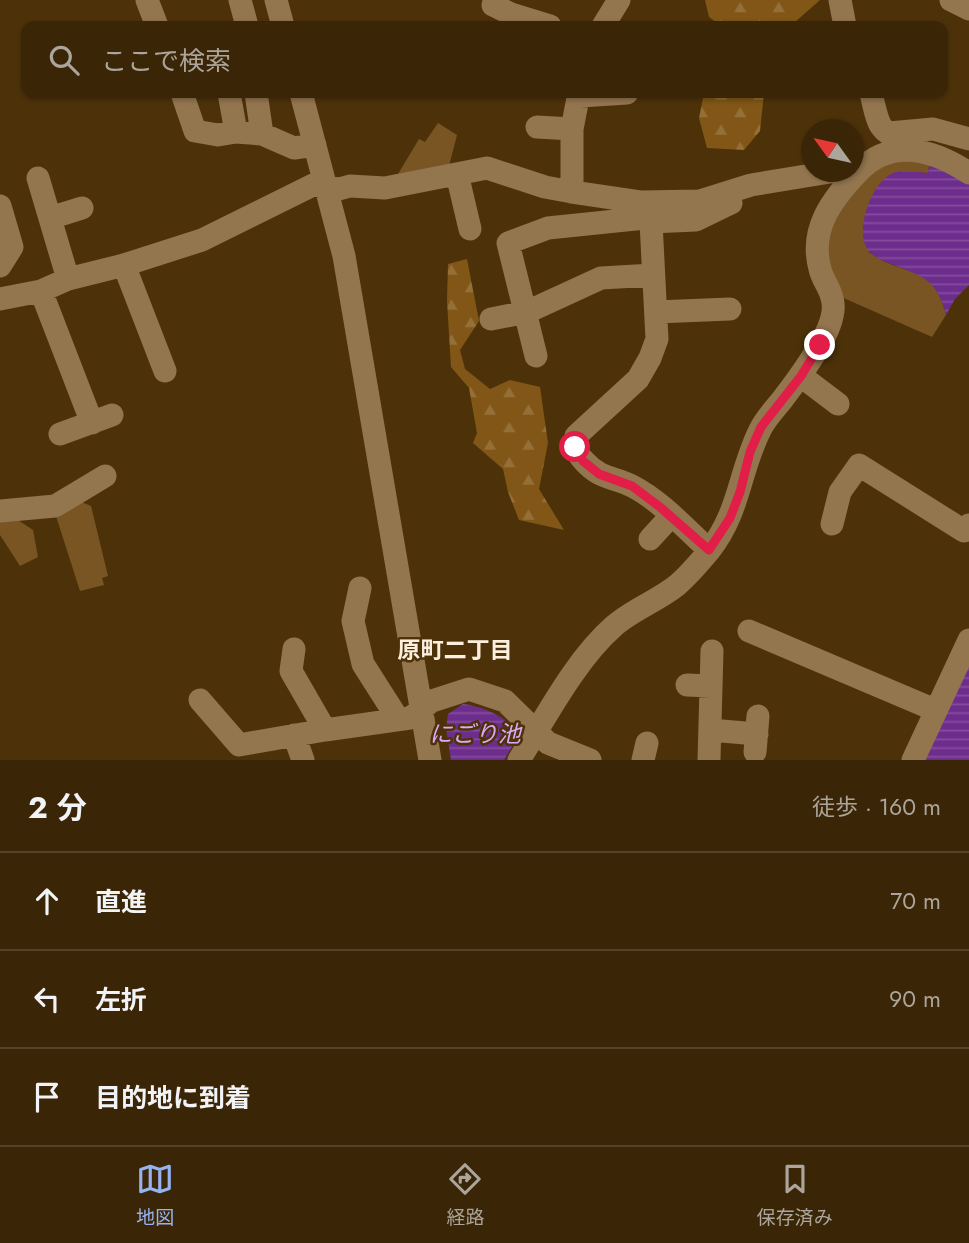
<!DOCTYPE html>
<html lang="ja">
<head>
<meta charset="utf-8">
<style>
  :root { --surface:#3a2607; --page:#412e11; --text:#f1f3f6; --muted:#aba59b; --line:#544328; --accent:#95b2f1 }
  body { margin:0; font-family:Jost,"Noto Sans JP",sans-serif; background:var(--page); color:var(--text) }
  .compass { position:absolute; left:801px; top:119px; width:63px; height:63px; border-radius:50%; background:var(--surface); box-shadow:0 2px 5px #0004; rotate:303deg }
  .stop { position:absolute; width:21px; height:21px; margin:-16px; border:5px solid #e11d48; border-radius:50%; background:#fff }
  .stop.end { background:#e11d48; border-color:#fff; box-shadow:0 2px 7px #0008 }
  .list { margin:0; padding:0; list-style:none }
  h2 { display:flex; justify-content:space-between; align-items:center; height:91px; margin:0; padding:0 28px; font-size:30px }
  h2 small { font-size:23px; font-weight:400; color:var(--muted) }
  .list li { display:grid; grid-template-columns:46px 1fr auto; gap:21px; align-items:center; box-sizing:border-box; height:98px; padding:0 28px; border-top:2px solid var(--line) }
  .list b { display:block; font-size:26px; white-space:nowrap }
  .list em { font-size:23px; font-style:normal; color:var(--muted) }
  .icon { flex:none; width:38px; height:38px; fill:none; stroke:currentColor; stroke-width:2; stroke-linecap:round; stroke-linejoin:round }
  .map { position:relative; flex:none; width:969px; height:760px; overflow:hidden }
  .search { position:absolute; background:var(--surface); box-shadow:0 2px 5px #0004; left:21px; right:21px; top:21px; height:77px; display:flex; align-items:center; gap:18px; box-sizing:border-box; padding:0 24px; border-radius:14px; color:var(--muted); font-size:26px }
  .sheet { height:385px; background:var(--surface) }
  nav { display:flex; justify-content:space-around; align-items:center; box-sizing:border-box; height:98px; border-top:2px solid var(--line); background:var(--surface); font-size:19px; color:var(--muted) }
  nav a { display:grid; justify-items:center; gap:4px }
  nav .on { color:var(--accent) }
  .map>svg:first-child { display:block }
</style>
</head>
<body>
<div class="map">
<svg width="969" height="760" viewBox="0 0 969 760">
  <defs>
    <pattern id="forest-firs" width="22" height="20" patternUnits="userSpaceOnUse" patternTransform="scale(1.75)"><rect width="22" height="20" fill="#815616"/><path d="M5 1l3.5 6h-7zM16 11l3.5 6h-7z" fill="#946f37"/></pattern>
    <pattern id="water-rules" width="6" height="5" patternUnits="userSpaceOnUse" patternTransform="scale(1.75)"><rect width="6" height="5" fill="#6d2d8d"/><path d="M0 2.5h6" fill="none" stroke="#834c9d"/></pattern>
  </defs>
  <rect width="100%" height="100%" fill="#4d3209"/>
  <path fill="url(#forest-firs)" d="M705,0H820L795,22L784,26H721L709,17Z
    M704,93H764L760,131L744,150L707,148L699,118Z
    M467,259L479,321L460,350L465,369L490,389L510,380L540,387L548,443L539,489L564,530L519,520L508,492L503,469L473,443L477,433L469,388L451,367L447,301L448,264Z"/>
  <path fill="#795524" d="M438,123L457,135L449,166L395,179L419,139L425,142Z
    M930,159L928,173L899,171L869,252C903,278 934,262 946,315L932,337L839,296L824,246L827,224L878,162Z
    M79,501L91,506L108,576L102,578L104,585L80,591L56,516Z
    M18,520L33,530L38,557L20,566L0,535V521Z"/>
  <path fill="url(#water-rules)" d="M930,159L969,182V285L955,299L946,315C937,277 919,275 886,262C879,259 873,256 868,250C854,231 871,184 891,174C901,168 916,172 928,173Z
    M969,657V760H922Z
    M463,704C482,706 512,718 518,737L504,760H451L446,729L448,714Z"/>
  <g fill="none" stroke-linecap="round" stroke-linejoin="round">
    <path stroke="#93754e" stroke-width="23" d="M147,0L157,26
      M240,0L247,26
      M276,0L283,26
      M840,0L845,26
      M951,0L969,9
      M493,5L511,14L550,26
      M603,26L619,0
      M182,93L195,131L218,135L236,132L262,134L294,148L315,145
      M229,93L236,132
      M256,93L262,134
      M301,93L344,256L430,760
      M871,93C881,138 880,128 917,148
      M580,96L627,93
      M537,127L572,129
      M889,133L933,129L969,139
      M457,174L470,229
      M38,178L68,279
      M572,192V129L579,93
      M0,206L12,247L0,266
      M50,218L82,208
      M651,222L657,339L650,358L638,379L576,436C575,446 576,453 584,461C600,479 614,477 632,486C661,501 686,529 709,550
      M124,265L165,371
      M41,291L92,423
      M0,299L41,291L68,279L124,265L202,240L313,185L339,189L350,186L385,188L487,168L545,187L572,192L640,202L700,201L751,185L830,172
      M656,312L730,309
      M491,319L527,312L601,278L653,275
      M536,356L508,243L548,228L645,218L651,222L696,220L731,203
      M801,376L838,404
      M60,434L112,415
      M0,511L55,506L105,476
      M832,524L840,492L859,465L964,531L969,525
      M650,539L671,516
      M360,588L353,621L363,664L398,719
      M749,631L935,710
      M294,649L291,671L325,730
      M687,685L711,686
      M200,700L239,745L325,730L410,718L432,701L469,689L505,701L548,743L590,760
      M710,730L757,734
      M294,735L303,760
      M755,752L758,716
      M519,760C546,717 576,659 614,626C632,610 657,601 676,586C687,577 699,563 709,551C740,512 739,472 760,430C765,419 774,410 782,400C795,383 807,367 818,348C826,335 837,314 832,298C830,288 822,279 820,269C809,229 832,199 859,171C892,137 934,150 969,173
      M643,760L647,743
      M709,760L712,651
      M913,760L969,640"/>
  </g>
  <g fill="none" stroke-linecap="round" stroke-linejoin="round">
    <path stroke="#e11d48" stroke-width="9" d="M575,447L583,461L599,474L632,486L660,507L709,550L730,518L740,492L750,452L761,427L801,376L820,345"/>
  </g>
  <g text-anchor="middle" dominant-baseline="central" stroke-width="5" stroke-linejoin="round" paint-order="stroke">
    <g font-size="23" font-weight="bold" fill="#fcefde" stroke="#4d3209">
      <text x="455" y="650">原町二丁目</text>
    </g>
    <g font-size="23" font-style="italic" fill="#d9abf5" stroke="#4d3209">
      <text x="475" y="734">にごり池</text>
    </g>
  </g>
</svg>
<svg class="compass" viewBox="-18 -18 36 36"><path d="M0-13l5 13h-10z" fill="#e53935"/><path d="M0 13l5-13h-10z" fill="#aba59b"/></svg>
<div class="stop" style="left:575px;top:447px"></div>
<div class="stop end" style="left:820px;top:345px"></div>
<div class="search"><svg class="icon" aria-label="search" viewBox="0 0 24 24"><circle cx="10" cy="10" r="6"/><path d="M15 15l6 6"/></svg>ここで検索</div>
</div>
<section class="sheet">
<h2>2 分<small>徒歩 · 160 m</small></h2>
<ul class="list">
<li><svg class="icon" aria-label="ahead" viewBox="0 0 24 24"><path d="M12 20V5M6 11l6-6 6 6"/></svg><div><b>直進</b></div><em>70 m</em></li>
<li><svg class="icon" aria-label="left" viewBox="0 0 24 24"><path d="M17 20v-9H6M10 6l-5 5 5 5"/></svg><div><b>左折</b></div><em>90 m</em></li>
<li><svg class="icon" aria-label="arrive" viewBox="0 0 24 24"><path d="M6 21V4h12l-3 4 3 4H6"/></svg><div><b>目的地に到着</b></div></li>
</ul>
</section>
<nav>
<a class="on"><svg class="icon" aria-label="map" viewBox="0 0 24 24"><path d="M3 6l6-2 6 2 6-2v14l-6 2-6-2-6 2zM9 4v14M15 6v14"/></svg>地図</a>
<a><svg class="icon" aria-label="directions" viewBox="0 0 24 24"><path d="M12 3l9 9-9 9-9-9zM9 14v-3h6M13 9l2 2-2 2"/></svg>経路</a>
<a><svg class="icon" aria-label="saved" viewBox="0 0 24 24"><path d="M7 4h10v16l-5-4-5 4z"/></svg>保存済み</a>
</nav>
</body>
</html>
